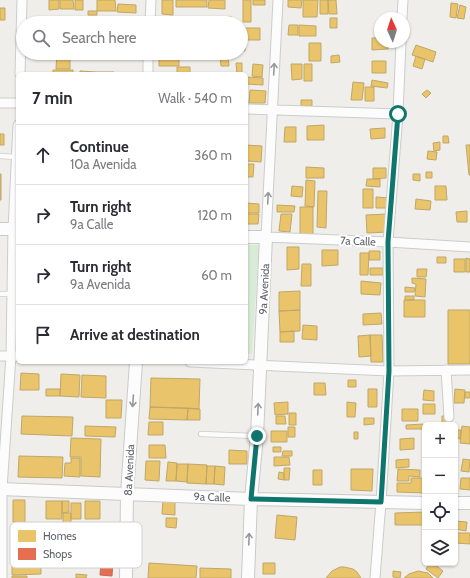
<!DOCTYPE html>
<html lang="en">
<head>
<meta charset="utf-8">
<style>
  :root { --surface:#fff; --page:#f2f2f3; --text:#2b2b33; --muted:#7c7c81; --line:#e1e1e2 }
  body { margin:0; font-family:Cabin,sans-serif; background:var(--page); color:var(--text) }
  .controls { position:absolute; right:12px; bottom:12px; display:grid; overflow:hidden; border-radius:6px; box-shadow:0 1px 3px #0004 }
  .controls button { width:36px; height:36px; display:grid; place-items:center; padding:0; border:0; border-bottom:1px solid var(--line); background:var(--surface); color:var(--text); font:20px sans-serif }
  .compass { position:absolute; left:374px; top:12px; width:36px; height:36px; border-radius:50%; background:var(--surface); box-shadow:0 1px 3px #0004; rotate:356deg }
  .stop { position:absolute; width:12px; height:12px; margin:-9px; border:3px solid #0f766e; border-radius:50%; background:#fff }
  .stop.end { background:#0f766e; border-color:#fff; box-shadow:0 1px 4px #0008 }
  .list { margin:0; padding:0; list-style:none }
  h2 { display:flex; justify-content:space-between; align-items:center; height:52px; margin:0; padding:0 16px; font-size:17px }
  h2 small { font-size:13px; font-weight:400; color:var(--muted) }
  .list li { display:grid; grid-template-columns:26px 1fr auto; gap:12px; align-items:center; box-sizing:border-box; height:60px; padding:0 16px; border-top:1px solid var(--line) }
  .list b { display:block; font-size:15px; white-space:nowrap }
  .list p { margin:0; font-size:13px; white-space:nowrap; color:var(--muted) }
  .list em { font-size:13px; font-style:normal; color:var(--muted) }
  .icon { flex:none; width:22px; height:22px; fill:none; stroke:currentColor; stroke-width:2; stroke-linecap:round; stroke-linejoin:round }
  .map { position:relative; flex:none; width:470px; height:578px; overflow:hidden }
  .search { position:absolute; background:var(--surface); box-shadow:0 1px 3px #0004; left:16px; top:16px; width:232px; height:44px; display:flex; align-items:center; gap:10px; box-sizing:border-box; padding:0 14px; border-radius:22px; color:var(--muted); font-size:15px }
  .panel { position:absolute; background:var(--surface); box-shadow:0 1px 3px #0004; left:16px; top:72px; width:232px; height:292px; border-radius:6px }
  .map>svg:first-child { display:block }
</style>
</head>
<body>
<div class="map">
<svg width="470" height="578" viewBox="0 0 470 578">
  <rect width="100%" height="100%" fill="#efeeea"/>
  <path fill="#d8ebd6" d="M246,245H259L252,354H246Z"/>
  <path fill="#e9c46a" stroke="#c0a769" d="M49,0H59V9L49,10Z
    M60,0H73L74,9H60Z
    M75,0H83V10H75Z
    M97,0H115L116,11H97Z
    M162,0H173V15L162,14Z
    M176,0H207V7H176Z
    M209,0H225V9L208,8Z
    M243,0H251V22H243Z
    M253,0H265V5H253Z
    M288,0H302L301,8L288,7Z
    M303,0H318L317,17H303Z
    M320,0H328V14H320Z
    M328,0H336L337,14H329Z
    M451,3L458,4L456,18L450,17Z
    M118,4L136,5V13L117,12Z
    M460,5L466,7L464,19L457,18Z
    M0,8H5V20H0Z
    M88,11H97V15H88Z
    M226,17H232V23H226Z
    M330,18H337V28H330Z
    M161,19L176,20V23H161Z
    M88,22L135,23H88Z
    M289,25H298V35H288Z
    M299,25L316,26V36H299Z
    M244,28H260V40H245Z
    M372,38H380V42H388V49L372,50Z
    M241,41H245V51L241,50Z
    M309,43H321V61H309Z
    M416,45L436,52L433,62L412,55Z
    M57,53H70V69H56Z
    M163,53H180V55H163Z
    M339,55L340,62L331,63V56Z
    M159,56H179V66H159Z
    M228,56L229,66H221L220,57Z
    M416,56L425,59L422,69L413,66Z
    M372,61H386V73H372Z
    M236,63H242V74H237Z
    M253,64L263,65L262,77L252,76Z
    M291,64H302V79L292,80Z
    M304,64H312V81H304Z
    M177,67H190V74H177Z
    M53,70H73V74H53Z
    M80,71L96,72V74H80Z
    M96,72H114V74H96Z
    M246,77L263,78V85L246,84Z
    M372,80L388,83L387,88L371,86Z
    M353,82L364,83L362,100H351Z
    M365,87H374V101H365Z
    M250,90L266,91L265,103H249Z
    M427,90L431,93L426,98L422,94Z
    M301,100H312V106H301Z
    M324,125V140H307V126Z
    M285,127H296V142H284Z
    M385,128V138L371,139L370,129Z
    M0,134H4V145H0Z
    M443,136H448L449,143H443Z
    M440,142V150L434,151L433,143Z
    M246,145L262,146L261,162L246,161Z
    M466,145H470V175H469Z
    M428,151L437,152L436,160L427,159Z
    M246,164H254L253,177H246Z
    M306,167L324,168V178H306Z
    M373,168H386V178L373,179Z
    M426,172H432V178H426Z
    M0,174H1V200H0Z
    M413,174H420V181L413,180Z
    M367,179H380V187L366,186Z
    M306,180L315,181L314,207L305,206Z
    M292,186L303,187L302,197L291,196Z
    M435,186H446L447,200H435Z
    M363,189H373V208H363Z
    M318,191H327L326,228L317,227Z
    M376,197L390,198V208H376Z
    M416,199L431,201L430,210L415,209Z
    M246,203L259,204V213H246Z
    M277,205L295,206L294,212H277Z
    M300,207H313V235H300Z
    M467,211V222H457L456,212Z
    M246,214H259L258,224H246Z
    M281,214H292L290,232L279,231Z
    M387,214L388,232L367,233L366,215Z
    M287,247H299V269L287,270Z
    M322,250H338V265L322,266Z
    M369,251H380V260H369Z
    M360,253H369L368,275H360Z
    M437,257H446V263H437Z
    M466,258L470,259V272H466Z
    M454,259H465V272H454Z
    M302,264H311V286H301Z
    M370,268H383V275H370Z
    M417,269H427L426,277H417Z
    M412,278L426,279L425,297L415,296L416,284L412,283Z
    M361,281L381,283L380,295L361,294Z
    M405,287L415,288L414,292H405Z
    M300,291V310L279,311V292Z
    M405,296H414V300H405Z
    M404,300H425V317H404Z
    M300,310V331L280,332L279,311Z
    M448,310H470V364H448Z
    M381,313L382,324L363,325V314Z
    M303,325L317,326V340L302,339Z
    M294,331V342H280V332Z
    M370,335L371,356L359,357L358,336Z
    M370,335H382L383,362H371Z
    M21,373L39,374V390H20Z
    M61,374L80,375L79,397L60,396Z
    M82,375L106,376V398L81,397Z
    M151,378L200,379L199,409L150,407Z
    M348,380H356V387H348Z
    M314,383H325L326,395H314Z
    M46,389H60V396H46Z
    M368,389H377V407H368Z
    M455,389L465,390L464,403H454Z
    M424,390L434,391V401L423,400Z
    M465,392H470V398H465Z
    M106,400H122L121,418H106Z
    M288,402V414L275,415L274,403Z
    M347,402L356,403L355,417H347Z
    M423,404H435V414H423Z
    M150,407L188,408L187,420L149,419Z
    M188,408L200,409V420H187Z
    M402,409H418V421H402Z
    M289,413H296V425H289Z
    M22,416L73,417L72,436L21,434Z
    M276,416H285L286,424H276Z
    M442,416H450V425H442Z
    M364,418H374V424L364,425Z
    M149,422H163V435H148Z
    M423,424V429H406V425Z
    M85,426L116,427L115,437L85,436Z
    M462,426L470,427V444L460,443Z
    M288,427H295V437H288Z
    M455,430H461L460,439L455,438Z
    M271,431H287V442H271Z
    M354,432H358V439H354Z
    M71,438L101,439L100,477L81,476V457H70Z
    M414,438V449L400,450V439Z
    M423,440H425V451H423Z
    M149,445H165L166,458H149Z
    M273,447H281V452H273Z
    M229,450L247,451V464H229Z
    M283,451H292V456H282Z
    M19,456L63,457L62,478L18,477Z
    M274,457H289L290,465L274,466Z
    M71,458H80V477L64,476L65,463H71Z
    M409,459V467L396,468V460Z
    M463,459L470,460L469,472L461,471Z
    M146,461H160L159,481L145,480Z
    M168,462L177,463L176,481H166Z
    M177,464H188L187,482L176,481Z
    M188,464L207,465L206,484L187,483Z
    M207,466H215L214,484H206Z
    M215,466L225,467L224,485L214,484Z
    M284,468H290L289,480H284Z
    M351,469H373L372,491L351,490Z
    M398,469L420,470V477L409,476V481H397Z
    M313,470H322V485H313Z
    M279,472L284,473V480L278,479Z
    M411,478H425V493L397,492V483H411Z
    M461,478H470V490L460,489Z
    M455,482H457V492H455Z
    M163,499H175V515L162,514Z
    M13,500H25V522H13Z
    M46,501H62V519H46Z
    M62,501H69V512L62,513Z
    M85,501H100V519H85Z
    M71,503H81V519H71Z
    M425,512V525H395V513Z
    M63,513H71V526H63Z
    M277,515L297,517L295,540L275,538Z
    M166,518H177L176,528L166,527Z
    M455,521L467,522L466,531L455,529Z
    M455,533H470V544L455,543Z
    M41,559V574L12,575V560Z
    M149,563L197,566L196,578H148Z
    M263,563H275V574H263Z
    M430,563H433L443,571L438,578L426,569Z
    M340,567H344L353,569L357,572L361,578H326L332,571Z
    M200,568L231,569V578H200Z
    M393,571L401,572L400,578L393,577Z
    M418,571L428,573L433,578H404L409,574Z
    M76,574L87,575L86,578H76Z
    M12,576H27V578H12Z"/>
  <path fill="#e76f51" stroke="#be6b58" d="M101,560L113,561L112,576L100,575Z"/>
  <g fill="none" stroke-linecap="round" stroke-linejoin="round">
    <defs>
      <path id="lane" d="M0,156L16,157
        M0,294H12
        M201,434L257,436"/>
      <path id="street" d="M278,0L266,237L388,242L470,247
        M402,18L403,0
        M150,23L151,0
        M20,74L22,0
        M148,74V53
        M0,103H18
        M246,109L398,114
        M0,356H18
        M190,362L389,371L470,370
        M446,370L449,417
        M2,578V489L11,356L13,229L18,125
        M375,578L381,502L389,371L388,242L398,114L401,42"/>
      <path id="secondary" d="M0,229H18
        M246,237H266L257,436L251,499L248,578
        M0,489L251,499L425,503
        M455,503H470
        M126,578L127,494L136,362"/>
    </defs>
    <use href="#lane" stroke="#cbcccc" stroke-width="6"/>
    <use href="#street" stroke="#cbcccc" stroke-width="11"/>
    <use href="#secondary" stroke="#cacacb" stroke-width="14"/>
    <use href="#lane" stroke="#fdfcfc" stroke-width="4.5"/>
    <use href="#street" stroke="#fdfcfc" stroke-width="9"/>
    <use href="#secondary" stroke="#fdfcfc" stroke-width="12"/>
  </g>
  <defs><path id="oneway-shaft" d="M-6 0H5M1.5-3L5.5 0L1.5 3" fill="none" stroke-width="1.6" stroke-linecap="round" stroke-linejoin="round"/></defs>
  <g stroke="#96999c">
    <use href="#oneway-shaft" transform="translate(274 69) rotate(-87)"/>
    <use href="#oneway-shaft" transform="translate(268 198) rotate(-87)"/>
    <use href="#oneway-shaft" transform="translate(133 401) rotate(94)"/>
    <use href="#oneway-shaft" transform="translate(258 409) rotate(-87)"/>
    <use href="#oneway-shaft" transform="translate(249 539) rotate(-88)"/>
  </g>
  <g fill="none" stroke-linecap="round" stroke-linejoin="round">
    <path stroke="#0f766e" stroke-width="5" d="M257,436L251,499L381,502L389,371L388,242L398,114"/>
  </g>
  <g text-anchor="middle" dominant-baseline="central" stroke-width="4" stroke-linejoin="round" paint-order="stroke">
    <g font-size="11" fill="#5f6368" stroke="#fff">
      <text transform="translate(358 241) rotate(2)">7a Calle</text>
      <text transform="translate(264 289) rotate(-87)">9a Avenida</text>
      <text transform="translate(129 470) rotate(-87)">8a Avenida</text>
      <text transform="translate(212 497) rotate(2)">9a Calle</text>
    </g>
  </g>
  <rect x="10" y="522" width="132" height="46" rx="6" fill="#fff" stroke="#cfd0d2" stroke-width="1"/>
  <rect x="18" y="530" width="18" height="12" fill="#e9c46a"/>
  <rect x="18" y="548" width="18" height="12" fill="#e76f51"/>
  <g font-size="11" fill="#5f6368">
    <text x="43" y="540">Homes</text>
    <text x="43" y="558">Shops</text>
  </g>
</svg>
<div class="controls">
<button>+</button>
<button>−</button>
<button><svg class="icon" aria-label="locate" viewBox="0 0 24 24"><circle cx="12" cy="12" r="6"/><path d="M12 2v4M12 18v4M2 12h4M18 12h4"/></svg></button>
<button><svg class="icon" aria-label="layers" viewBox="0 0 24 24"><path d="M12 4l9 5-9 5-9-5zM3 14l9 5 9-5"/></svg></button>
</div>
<svg class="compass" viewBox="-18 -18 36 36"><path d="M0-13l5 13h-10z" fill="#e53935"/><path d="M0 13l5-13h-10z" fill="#7c7c81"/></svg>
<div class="stop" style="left:398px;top:114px"></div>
<div class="stop end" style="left:257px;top:436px"></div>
<div class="search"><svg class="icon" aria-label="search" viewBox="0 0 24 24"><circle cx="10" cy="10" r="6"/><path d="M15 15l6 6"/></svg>Search here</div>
<section class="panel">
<h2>7 min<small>Walk · 540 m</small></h2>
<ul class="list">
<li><svg class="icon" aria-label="ahead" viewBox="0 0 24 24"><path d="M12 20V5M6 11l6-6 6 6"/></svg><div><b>Continue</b><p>10a Avenida</p></div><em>360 m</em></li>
<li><svg class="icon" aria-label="right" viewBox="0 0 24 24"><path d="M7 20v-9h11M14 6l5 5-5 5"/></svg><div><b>Turn right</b><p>9a Calle</p></div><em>120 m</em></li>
<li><svg class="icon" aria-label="right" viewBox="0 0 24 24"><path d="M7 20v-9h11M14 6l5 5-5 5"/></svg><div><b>Turn right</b><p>9a Avenida</p></div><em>60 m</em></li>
<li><svg class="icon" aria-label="arrive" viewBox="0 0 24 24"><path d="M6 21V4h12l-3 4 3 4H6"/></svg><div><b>Arrive at destination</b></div></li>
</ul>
</section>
</div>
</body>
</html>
